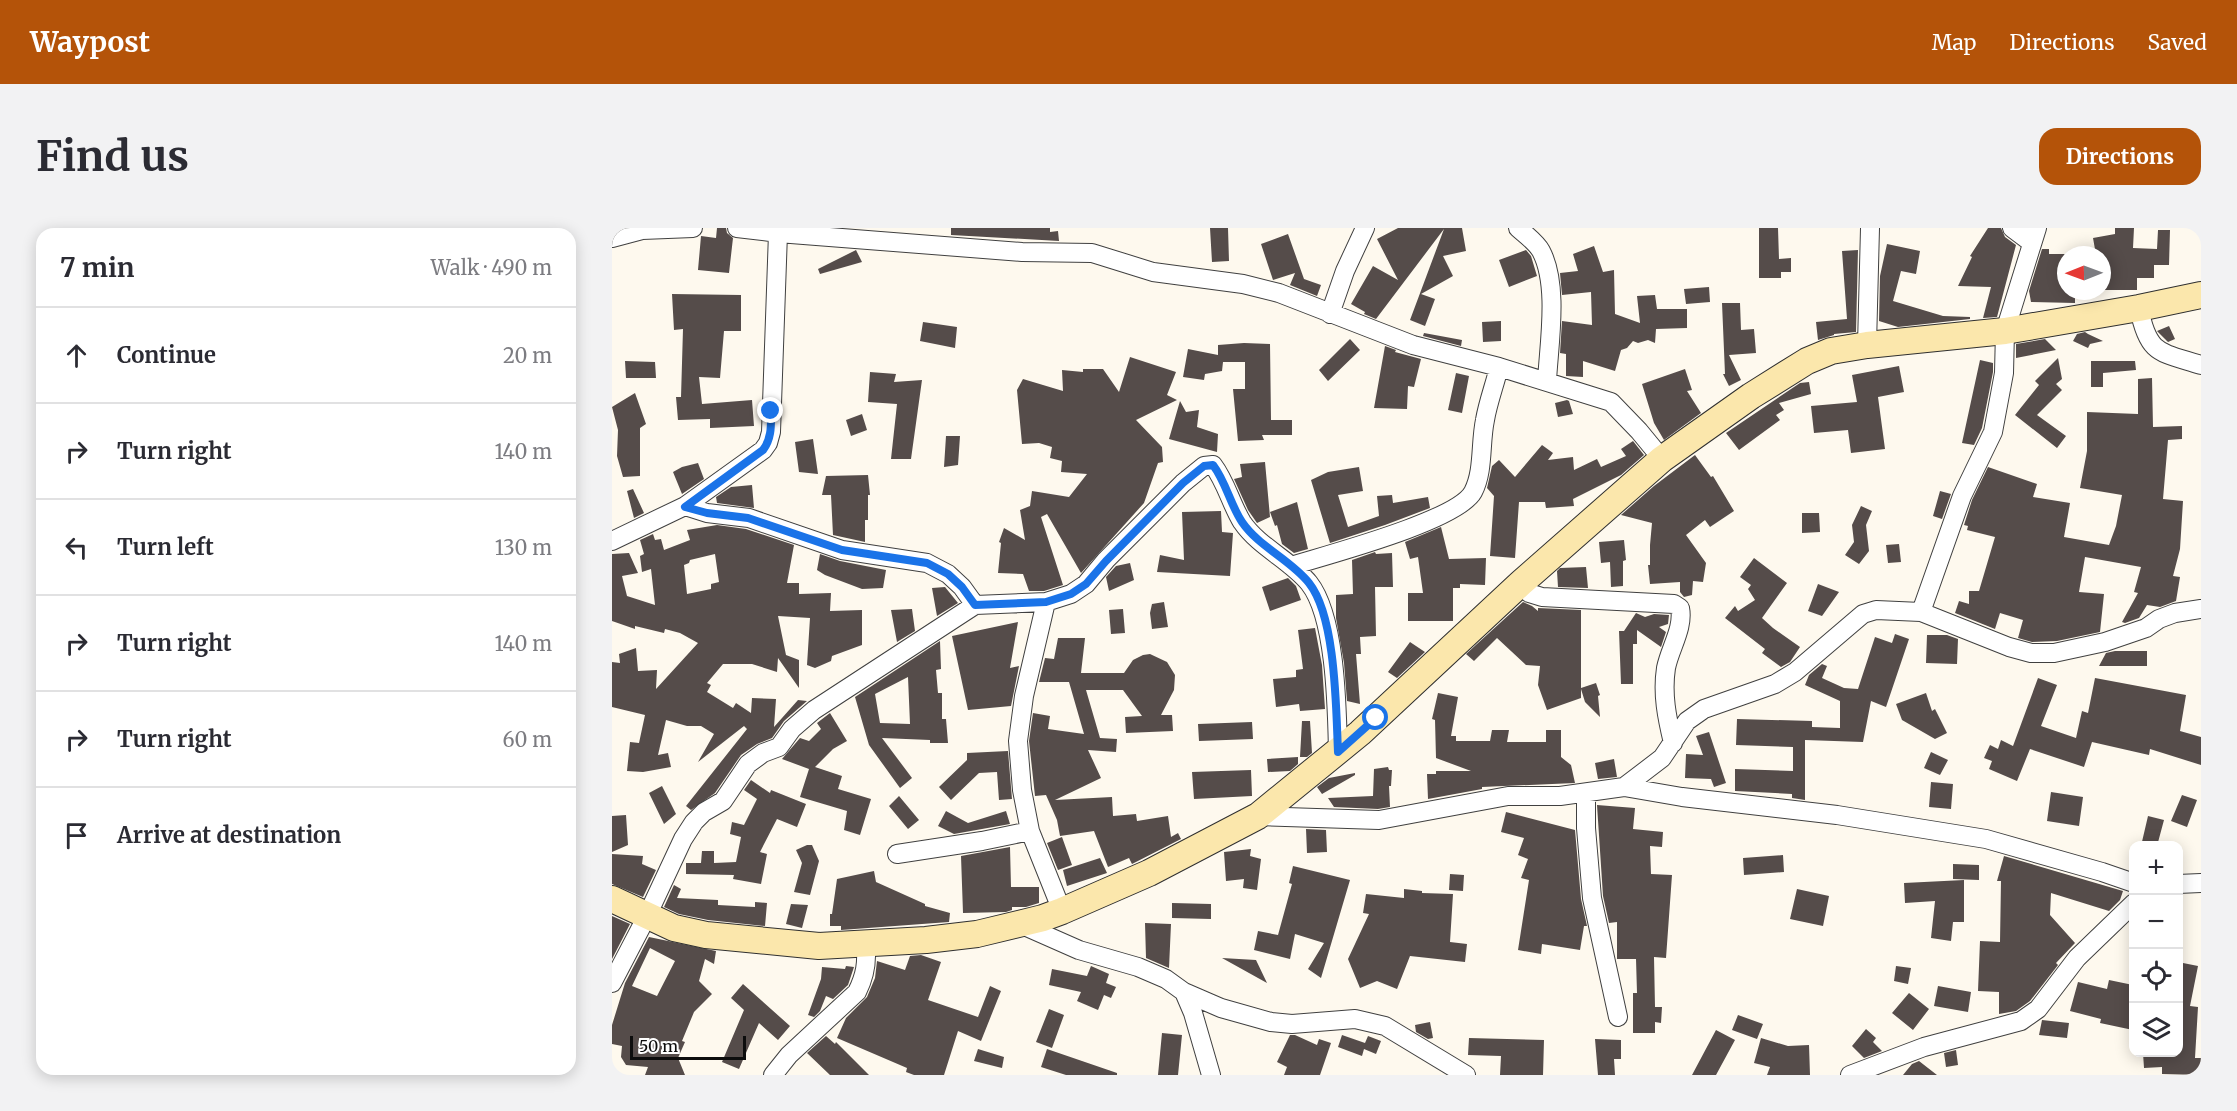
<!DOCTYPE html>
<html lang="en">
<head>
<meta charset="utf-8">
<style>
  :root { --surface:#fff; --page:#f2f2f3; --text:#2b2b33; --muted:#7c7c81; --line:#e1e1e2; --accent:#b45309 }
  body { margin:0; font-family:Merriweather,serif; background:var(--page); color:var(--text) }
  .controls { position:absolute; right:18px; bottom:18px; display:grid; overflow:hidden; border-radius:12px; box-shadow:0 3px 15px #0003 }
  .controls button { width:54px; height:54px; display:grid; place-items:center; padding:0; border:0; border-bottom:2px solid var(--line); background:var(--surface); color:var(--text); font:30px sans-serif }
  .compass { position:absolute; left:1445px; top:18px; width:54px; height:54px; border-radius:50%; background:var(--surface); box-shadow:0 3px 15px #0003; rotate:269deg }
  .scale { position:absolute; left:18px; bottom:15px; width:116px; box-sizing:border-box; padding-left:6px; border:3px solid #0d0d0d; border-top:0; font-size:16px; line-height:21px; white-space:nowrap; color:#0d0d0d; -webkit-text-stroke:4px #fff; paint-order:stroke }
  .stop { position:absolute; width:18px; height:18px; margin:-14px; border:4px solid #1a73e8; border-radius:50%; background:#fff }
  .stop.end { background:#1a73e8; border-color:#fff; box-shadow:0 2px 6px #0008 }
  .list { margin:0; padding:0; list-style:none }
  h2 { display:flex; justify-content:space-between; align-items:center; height:78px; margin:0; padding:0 24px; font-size:26px }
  h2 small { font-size:20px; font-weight:400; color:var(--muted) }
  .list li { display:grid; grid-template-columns:39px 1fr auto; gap:18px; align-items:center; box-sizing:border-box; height:96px; padding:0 24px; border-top:2px solid var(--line) }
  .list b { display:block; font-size:22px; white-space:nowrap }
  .list em { font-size:20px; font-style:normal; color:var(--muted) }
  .icon { flex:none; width:33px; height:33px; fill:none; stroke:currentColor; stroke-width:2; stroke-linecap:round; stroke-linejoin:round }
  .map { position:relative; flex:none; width:1589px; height:847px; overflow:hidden; border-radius:18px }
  header { display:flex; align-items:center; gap:36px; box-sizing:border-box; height:84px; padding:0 30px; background:var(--accent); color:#fff }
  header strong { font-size:28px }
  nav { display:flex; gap:33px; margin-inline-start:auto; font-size:21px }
  .intro { display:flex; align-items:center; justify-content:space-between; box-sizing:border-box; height:144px; padding:0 36px }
  h1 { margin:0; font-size:42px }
  .button { padding:15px 27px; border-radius:18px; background:var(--accent); color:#fff; font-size:21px; font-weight:700 }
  main { display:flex; gap:36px; padding:0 36px }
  aside { flex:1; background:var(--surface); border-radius:18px; box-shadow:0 3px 15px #0003 }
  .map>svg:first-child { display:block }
</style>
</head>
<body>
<header>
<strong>Waypost</strong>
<nav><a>Map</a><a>Directions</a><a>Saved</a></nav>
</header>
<div class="intro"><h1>Find us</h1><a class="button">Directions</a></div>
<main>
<aside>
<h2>7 min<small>Walk · 490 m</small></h2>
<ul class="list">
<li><svg class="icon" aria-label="ahead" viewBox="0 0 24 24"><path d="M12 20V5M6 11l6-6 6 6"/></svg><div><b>Continue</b></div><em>20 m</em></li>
<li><svg class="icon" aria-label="right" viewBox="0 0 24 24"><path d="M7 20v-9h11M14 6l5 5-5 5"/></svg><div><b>Turn right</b></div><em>140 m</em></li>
<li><svg class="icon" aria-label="left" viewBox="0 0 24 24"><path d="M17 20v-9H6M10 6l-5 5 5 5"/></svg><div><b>Turn left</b></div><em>130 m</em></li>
<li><svg class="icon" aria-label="right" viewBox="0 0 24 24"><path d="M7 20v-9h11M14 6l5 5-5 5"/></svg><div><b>Turn right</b></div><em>140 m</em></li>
<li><svg class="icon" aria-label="right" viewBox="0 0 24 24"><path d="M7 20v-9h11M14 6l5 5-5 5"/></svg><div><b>Turn right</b></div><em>60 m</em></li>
<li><svg class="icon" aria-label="arrive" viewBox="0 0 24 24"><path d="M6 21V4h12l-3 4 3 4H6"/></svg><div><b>Arrive at destination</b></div></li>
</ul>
</aside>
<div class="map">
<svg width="1589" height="847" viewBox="0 0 1589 847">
  <rect width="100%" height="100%" fill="#fef9ee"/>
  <path fill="#554c4a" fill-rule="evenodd" d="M105,0H114L115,5L121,10L117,45L86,42L89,8L104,10Z
    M339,0H438V4L446,3L447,13L339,7Z
    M598,0H616L617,33L600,34Z
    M786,0H850L854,23L831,28L841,48L809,66L823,71L813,98L798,92L832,1L764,91L752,86L753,84L739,76L761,38L786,52L765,11Z
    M1147,0H1166L1167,31L1179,30V44H1169V50H1147Z
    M1376,0H1389L1393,9L1404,17L1385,89L1371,90L1379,59L1346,58L1360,29L1358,28Z
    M1503,0H1522L1521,20L1545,21L1546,2H1558L1557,37H1542V50H1525V62H1490V27H1484L1481,10L1503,6Z
    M676,6L692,51L709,57L705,68L678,57L683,45L661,52L649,16Z
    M1275,16L1308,23L1304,46L1289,43L1281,73L1331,88L1358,89V91L1286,99L1267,93L1268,48Z
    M982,18L991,44L1002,42L1003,86L1028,95L1025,68L1043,67L1045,81H1075V100L1044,101L1043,115L1036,112L1026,115L1021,113L1015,120L1009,122L1003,143L971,133V149L954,148V126L948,125L950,93L980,97L979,64L950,67L948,45L966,43L961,26Z
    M1430,21H1437V26H1454V63H1463V75L1419,74L1417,63Z
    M244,22L250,34L208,46L206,41Z
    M914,22L919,28L925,48L897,59L887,32Z
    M1246,22L1244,104L1222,106V107L1206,112L1204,94L1235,91L1230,23Z
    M1097,59L1098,74L1074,76L1072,61Z
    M60,66L129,67V103H112L108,150L87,149L90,176L140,172L142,198L98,200V191L66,192L64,169H69L71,101L62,102Z
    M1110,75H1128L1129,102L1142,101L1144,125L1117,127L1129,152L1117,158L1111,146H1113Z
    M889,93V113L871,114L870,94Z
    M311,94L345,99L343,120L308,113Z
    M1557,98L1563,111L1556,114L1545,103Z
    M1473,104L1476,106L1491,113L1478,116L1476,120L1461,113L1465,106Z
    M812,105L850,112L849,118L811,108Z
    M738,111L748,122L716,153L707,142Z
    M1433,111L1444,122L1404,130V116Z
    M632,115L658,116L659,192H680V207H650L652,212L626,213L621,161H633V134H611L610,143L593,146L592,152L571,149L576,121L606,127V117Z
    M773,118L784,122L783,124L809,131L802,159L796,158L795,181L762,180Z
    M518,129L564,144L555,167L565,172L524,192L550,219L551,234L546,235L532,275L469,345L435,286L429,289L451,357L432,363H417L411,346L386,345L389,315L387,314L392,300L413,312L408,282L418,278L420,263L457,269L475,246L449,244L450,233L438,230L440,219L427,215L410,216L405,162L411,151L451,163L450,142L471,144V141H491L507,164Z
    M1446,130L1450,151L1444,156L1450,162L1425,187L1454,208L1445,220L1403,187L1427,157L1423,153Z
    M1368,132L1381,135V144L1370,200L1362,217L1350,215Z
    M13,133L43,134L44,150H14Z
    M1479,133H1523L1524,142L1491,145V159H1479Z
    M1287,138L1292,164L1266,169L1273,221L1239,225L1236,202L1202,205L1199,178L1245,174L1240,147Z
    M1073,141L1080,162L1075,163L1089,185L1052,212L1042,195L1030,156Z
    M258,144L284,146L282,154L310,152L299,231H279L285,176L256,174Z
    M844,145L857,148L850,185L836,182Z
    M1540,150L1541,199L1570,198V211L1556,212L1551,271L1571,273L1568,321L1561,348L1568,349L1564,373L1548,379L1535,377L1527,390L1513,395L1510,394L1526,365L1522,364L1529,339L1473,329L1467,364L1492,366L1488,404L1445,413L1420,414L1406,410L1411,392L1388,385L1383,401L1343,385L1347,373L1357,376V363H1367L1383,309L1355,302L1356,298L1352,297L1360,272L1376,239L1425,256L1421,269L1458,275L1452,309L1497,317L1504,298L1510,267L1468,260L1475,223V184L1526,186V151Z
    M1197,154L1199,166L1167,175L1172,182L1164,187L1168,192L1127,222L1114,205L1188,155Z
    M23,165L34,196L28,200V248L11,249L5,228L6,202L0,179Z
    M955,172L957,173L961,186L946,189L943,175Z
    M568,173L574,184L587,182L585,199L606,206L605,224L557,211Z
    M250,186L255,202L239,208L234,192Z
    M334,208H348L346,237L332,239Z
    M201,211L206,246L187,244L183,214Z
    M1021,213L1032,227L1009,247L961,271L962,278L934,280L933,274H907L903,330L878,328L882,268L875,260L880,238L887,232L903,249L930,217L941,225L936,232L961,229L962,242L985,231L989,239L1014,228L1009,221Z
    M1083,227L1099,249L1101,248L1122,283L1098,299L1093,292L1074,307L1094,335L1091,354L1081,353L1080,367L1072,369L1068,364V354L1038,356L1036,337H1038V317L1040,295L1009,287L1042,258Z
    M653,234L658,289L645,295L636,282L622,251L630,249L628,236Z
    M86,235L92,251L70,266L61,244L70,239Z
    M747,239L751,263L726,267L736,299L767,288L765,268L780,267L781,275L816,269L818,280L773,297L718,315L699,252L716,244Z
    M256,247L258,267H256V292H253V314L221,307L219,267H210L214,248Z
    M140,257L142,280L105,275L104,269L119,259Z
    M21,261L32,285L22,290L15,263Z
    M1328,263L1339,266L1330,291L1321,288Z
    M685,274L696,321L682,325L670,316L665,297L663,298L658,284Z
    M1249,278L1260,283L1254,297L1257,323L1247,336L1233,327L1242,314L1240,297Z
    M609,283L610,304L621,305L618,348L545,344L548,327L572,332L570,284Z
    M1190,285H1207L1208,304L1190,305Z
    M105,297L134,301L182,317L175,355H187V366L219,365L218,383L250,382V417L220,428L219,433L203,440L195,437L198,390L166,388L174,427L187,432V460L166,430L165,444L140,436H111L95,455L99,457L95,464L121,480L124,475L139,485L140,470L164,471L162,499L186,472L195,473L172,493L160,510L145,516L129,527L103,565L79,582L74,578L135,501L132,498L86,534L102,506L89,498H75L54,492L46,527L56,525L59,539L31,544L15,543L18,514L27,515L33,487L0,479V434L8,435L7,426L24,420L26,443L45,442L44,461L86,415L68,405L53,401L52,405L23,398V401L0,393V326L17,325L26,345L10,348L15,368L43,377L39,341L30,344L28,328L32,326L28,312L41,306L43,312L49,311L52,322L78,312L75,302ZM103,326L107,354L99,356V361L75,366L72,337L77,335L78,332Z
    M829,299L837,331L874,330L873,357L848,356V360H841V393H796V365H811L806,329L798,331L793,314Z
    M1012,312L1014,332L1011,333V358L999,359L998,334L989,335L987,314Z
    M1287,316L1289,334L1276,335L1274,317Z
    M763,324L764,326L780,325L781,359H763L764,408L748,409L749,426H744L748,476L735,473L732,435L724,390V367L741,366L740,332Z
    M208,326L228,333L274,342L271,360L250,361L213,347L205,342Z
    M1142,330L1175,355L1150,390L1161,400L1188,419L1178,434L1169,439L1150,425L1153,421L1113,390L1123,378L1126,383L1143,372L1136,361L1139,357L1128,349Z
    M518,335L522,352L497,363L494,349L504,338Z
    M974,339L976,360L946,359L945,343L948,340Z
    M676,350L684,358L689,372L658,383L650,359Z
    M1206,356L1227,364L1210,388L1196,383Z
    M333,359L346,375L325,388L320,360Z
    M552,374L556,399L540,401L538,385L540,376Z
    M911,374L920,378L926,383V380L969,382V460L984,455L988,467L986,468L988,489L973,474L969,461V470L935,482L926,457L928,438L914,437L885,410L862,433L854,426Z
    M300,381L303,403L285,414L279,382Z
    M511,381L513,405L499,406L497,382Z
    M1024,385L1033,389L1042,386L1057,387L1056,396L1047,399L1054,404L1049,419L1025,402V416H1021V456H1009L1007,403H1012Z
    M406,394L398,440L407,438L399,478L356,482L340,408Z
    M703,400L710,437L713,481L688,483L687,476L664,479L661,451L684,449V442L691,441L686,402Z
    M1283,406L1297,411L1274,479L1259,473L1251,514L1193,512V572L1180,570V566L1123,563V541L1181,543V519L1124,517L1125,491L1200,493V499L1228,500V473L1193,457L1197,447L1210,436L1215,438L1210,450L1232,460L1246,461L1263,409L1280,415Z
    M1315,407H1335L1346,411L1345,436L1314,435Z
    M446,410H473L469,445H512L521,432L531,427L538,426L555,434L563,447L562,462L549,487H560L561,503L514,505L513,489L530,488L511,462H474L488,510L505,511L504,524L476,522L489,550L443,572L500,569L501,588L524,586L525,593L556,588L559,609L566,605L569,611L520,636L517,630L496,639L482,603L448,608L445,592L434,567L423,568L417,513L421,485L438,488L436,501L472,506L457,454H427L433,430L442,431Z
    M328,413L329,441L324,442L326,465H330V491H334L336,515H318V512L270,510L300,550L288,560L257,517L243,469ZM296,449L298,496L268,495L263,466Z
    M798,414L813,424L785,450L776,444Z
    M1503,423H1535V438H1487L1494,425Z
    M1426,450L1445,457L1429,498L1464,510L1470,483L1476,485L1483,450L1574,467L1568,503L1589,509V537L1538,521L1537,527L1480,514L1472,539L1418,521L1405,553L1377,541L1380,533L1372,530L1378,517L1386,521L1389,512L1401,518Z
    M826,465L846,469L839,508H844V513H878L880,502H897L895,514H934V502H949V529L959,537L963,555L870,559V561L816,571L815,546H824V543H859L824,530L823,492L820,491Z
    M1314,465L1320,483L1323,481L1335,505L1323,511L1290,492L1284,476Z
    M218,485L235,513L221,521L203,539L230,548L226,561L259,571L248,607L232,602L235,583L188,569L197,541L170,531L188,510L197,513L209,501L205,495Z
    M690,493H698L700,525L695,529H688Z
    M640,494L641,511L587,513L586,496Z
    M1097,504L1114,555L1102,559L1099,551L1073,550L1074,526L1091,527L1084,508Z
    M396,523L400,571L387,572L385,544L367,545L339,572L327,559L355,532V525Z
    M1319,524L1336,532L1328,547L1312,540Z
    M686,529V536L678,543L656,544L655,531Z
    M1002,531L1005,549L986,551L983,535Z
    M776,539L777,542H780L779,558H777L778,579L766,581L722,579L716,570L761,568L762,541Z
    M639,542L640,568L582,571L580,544Z
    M743,545V547L710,566L705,559L717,550Z
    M139,552L158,565L159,562L194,576L185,599L165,591L148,624L155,626L149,656L121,651L122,647L74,646V635H89L90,623H102V635L124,634L129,609L118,606L120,594L132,597L145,571L132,562Z
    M1319,554L1341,556L1339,581L1317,579Z
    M50,558L64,586L52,596L37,565Z
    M1439,564L1471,569L1467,598L1435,593Z
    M1570,567L1585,572L1575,599L1559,593Z
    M287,568L307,592L296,601L277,578Z
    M985,577L1023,580L1021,601L1051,604L1050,619L1038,618L1039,646L1060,647L1054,730L1042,729L1043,779H1050L1049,795L1043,794V805H1021V765H1025L1024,731H1005V694L997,695L991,668Z
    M334,583L356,595L394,583L398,596L342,606L326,598Z
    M894,584L963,602L969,671L975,698H972L968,722L930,716L929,726L906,722L917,652L909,650L916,631L906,627L912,610L889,604Z
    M14,587L16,617L0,624V588Z
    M1536,588L1552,592L1545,618H1529Z
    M694,601L714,602L715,624L695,625Z
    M450,609L460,637L446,642L435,615Z
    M195,617H200L207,633L198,667L182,664L190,635L184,622Z
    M398,619L399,659H427V675L414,679H400V682L394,684L351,685L349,628Z
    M639,621L638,628L649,631L645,662L631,660L632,651L614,653L612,624Z
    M0,626L31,628L30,636L44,642L31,669L0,656Z
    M1171,627L1172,644L1132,647L1131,630Z
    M1392,628L1511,663L1508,672L1497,683L1439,665L1438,687L1463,715L1444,735L1446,737L1418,773L1404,783L1387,786V764L1366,763L1368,713L1388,714L1389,653H1385Z
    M488,630L495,645L455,658L451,642Z
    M1341,636L1367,637V652L1341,651Z
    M681,638L738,652L709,750L696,741L712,715L683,706L678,731L642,722L646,703L666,707L680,656L677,655Z
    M262,643L264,654L313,676V678L338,685L337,694L229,702V698H218V686H220L225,651Z
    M838,646L852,647L851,663L837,662Z
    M1352,652V694H1341L1339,713L1319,710L1323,673L1293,675L1292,655Z
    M62,657L69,661L65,670L106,672V677L143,679V674L155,675L153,698L96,692L67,686L52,679Z
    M792,661L810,663V665L841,666L838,714L855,716L853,734L798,728L785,761L765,753L748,760L736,731L757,686L751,685L754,666L792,670Z
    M1185,661L1217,668L1211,698L1178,691Z
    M560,675L599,676V691L560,690Z
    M179,676L196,677L190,700L174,696Z
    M0,688L18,696L0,731Z
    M533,695L559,696L557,740L534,730Z
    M37,709L104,723L102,736L93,731L87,753L100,766L82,784L70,813L73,814L66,830L73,847H33L36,839L14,837L9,829L10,818L0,816V797L13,755ZM38,720L63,733L45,768L20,758Z
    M309,727L329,734L316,772L366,789L378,758L389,763L369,813L346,803L332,847H302L294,844L295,840L225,810L234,790L255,769L263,750L265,733L293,742L298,728Z
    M610,730L644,732L655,755Z
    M1566,734L1586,738L1578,778L1586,779L1583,830H1589V847L1550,846V839L1532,840L1531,825H1566Z
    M234,738L242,739L236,757L221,771L214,768L208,783L202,789L196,787L209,751L210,739L233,741Z
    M479,738L497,746L494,755L504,759L499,770L492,767L486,782L465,773L469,764L437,757L440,741L475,748Z
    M1284,738L1299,740L1296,756L1282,753Z
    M1497,752L1521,757V802L1488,795L1489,791L1458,783L1466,754L1495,761Z
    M131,756L178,798L166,812L147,795L127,841L110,834L132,782L119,770Z
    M1326,758L1359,764L1356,784L1322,778Z
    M1297,765L1317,781L1301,802L1280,785Z
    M437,781L452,787L440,820L424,814Z
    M1126,787L1151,796L1145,811L1120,802Z
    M1430,792L1457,795L1455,810L1427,807Z
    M818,794L821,810L816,811L804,804L803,797Z
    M1254,801L1264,810L1261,814L1270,823L1252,830L1240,818Z
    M1104,802L1123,812L1104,847H1080Z
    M550,805L570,807L566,847H546Z
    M678,807H683L705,817L707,811L719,815L708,847H672L675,839L665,834Z
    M730,807L753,815L756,808L769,813L764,826L752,821L750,828L726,819Z
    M214,808L223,816L224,814L257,847H218L195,825Z
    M857,810L932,812L931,847H888L889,828L856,827Z
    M1149,810L1176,818L1197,817L1198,847H1155L1158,839L1142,835Z
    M983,811L1009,812V831H1002L1003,847H986Z
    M366,821L392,829L390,840L362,833Z
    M435,821L505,845V847H454L429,839Z
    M1344,822L1346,837L1334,839L1332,825Z
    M1307,833L1325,847H1291L1300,836Z"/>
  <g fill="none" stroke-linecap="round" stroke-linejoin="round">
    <defs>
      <path id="street" d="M125,0L166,5L410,24L480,25L541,44L631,56L667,65L801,117L887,139L999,174L1027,203L1050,231
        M906,0C914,7 924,14 929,23C947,57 937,115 935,153
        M1400,0L1420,15
        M0,10L30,2L81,0
        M1527,80C1536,127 1548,124 1589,137
        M718,86L733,43L753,0
        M1255,117L1258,0
        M73,278L95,285L137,290L230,322L315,335L336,346L350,359L363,377
        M0,313L73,278L151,222L156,215L159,204L166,5
        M679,338C714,327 845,293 861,264C872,243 868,215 873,192C876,174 883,156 887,139
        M909,355L917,365L930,369L1062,376L1068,380C1072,400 1058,420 1054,440C1050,466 1055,490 1061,515
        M434,374L412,468L406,513L410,562L418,603L450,683
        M1309,384L1350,268L1381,204L1392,145L1393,103L1425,0
        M1012,559L1050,530L1075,493L1092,481L1163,456L1183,444L1251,386L1264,382L1309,384L1397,419L1419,425H1442L1493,414L1534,400L1547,391L1563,385L1589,381
        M974,565V600L980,670L1006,789
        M646,588L767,592L896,568H948L1012,559L1070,569L1225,587L1374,611L1490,644L1522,655
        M285,626L370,613L418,603
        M1566,656L1589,655
        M408,696L467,722L526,739L554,751L572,764L609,780L659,794L680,796L743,791L773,798L854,847
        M0,755L35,688L71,611L82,594L92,584L111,573L136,536L151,525L167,519L180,501L202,482L363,377L434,374L459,366L474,356L494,332L571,255L592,238L601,237C614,254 619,276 630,294C647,319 678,332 697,355C724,389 725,481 726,524
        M572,764L581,785L599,847
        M161,847L177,827L245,764C253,748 256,734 253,716
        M1238,847L1312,819L1409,793L1426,781L1465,730L1522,675"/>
      <path id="secondary" d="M0,671L62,700L94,707L207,718L314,712L365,706L431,690L450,683L537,645L646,588L748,505L909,355L1050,231L1139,168L1195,133L1219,123L1255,117L1393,103L1527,80L1589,67"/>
    </defs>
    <use href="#street" stroke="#404040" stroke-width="20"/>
    <use href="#secondary" stroke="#2f2f2f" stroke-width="28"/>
    <use href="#street" stroke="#fff" stroke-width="18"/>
    <use href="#secondary" stroke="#fbe7ac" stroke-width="26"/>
  </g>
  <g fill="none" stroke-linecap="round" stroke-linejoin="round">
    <path stroke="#1a73e8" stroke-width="8" d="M159,183C159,197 160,210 151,222L73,279L95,285L136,290L230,322L315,335L336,346L350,359L363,377L434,374L459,366L474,356L494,333L571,255L592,238L601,237C614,254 618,276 630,294C647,319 679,332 697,355C724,389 724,481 726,524L764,490"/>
  </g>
</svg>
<div class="controls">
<button>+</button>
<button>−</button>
<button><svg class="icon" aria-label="locate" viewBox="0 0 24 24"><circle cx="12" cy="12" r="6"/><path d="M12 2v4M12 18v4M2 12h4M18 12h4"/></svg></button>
<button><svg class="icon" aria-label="layers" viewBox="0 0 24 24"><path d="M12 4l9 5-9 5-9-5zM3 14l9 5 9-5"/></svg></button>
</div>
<svg class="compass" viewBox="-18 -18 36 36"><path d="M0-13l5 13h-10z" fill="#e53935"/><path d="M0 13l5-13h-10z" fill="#7c7c81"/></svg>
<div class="scale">50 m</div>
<div class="stop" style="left:764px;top:490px"></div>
<div class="stop end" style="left:159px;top:183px"></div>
</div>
</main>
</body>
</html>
